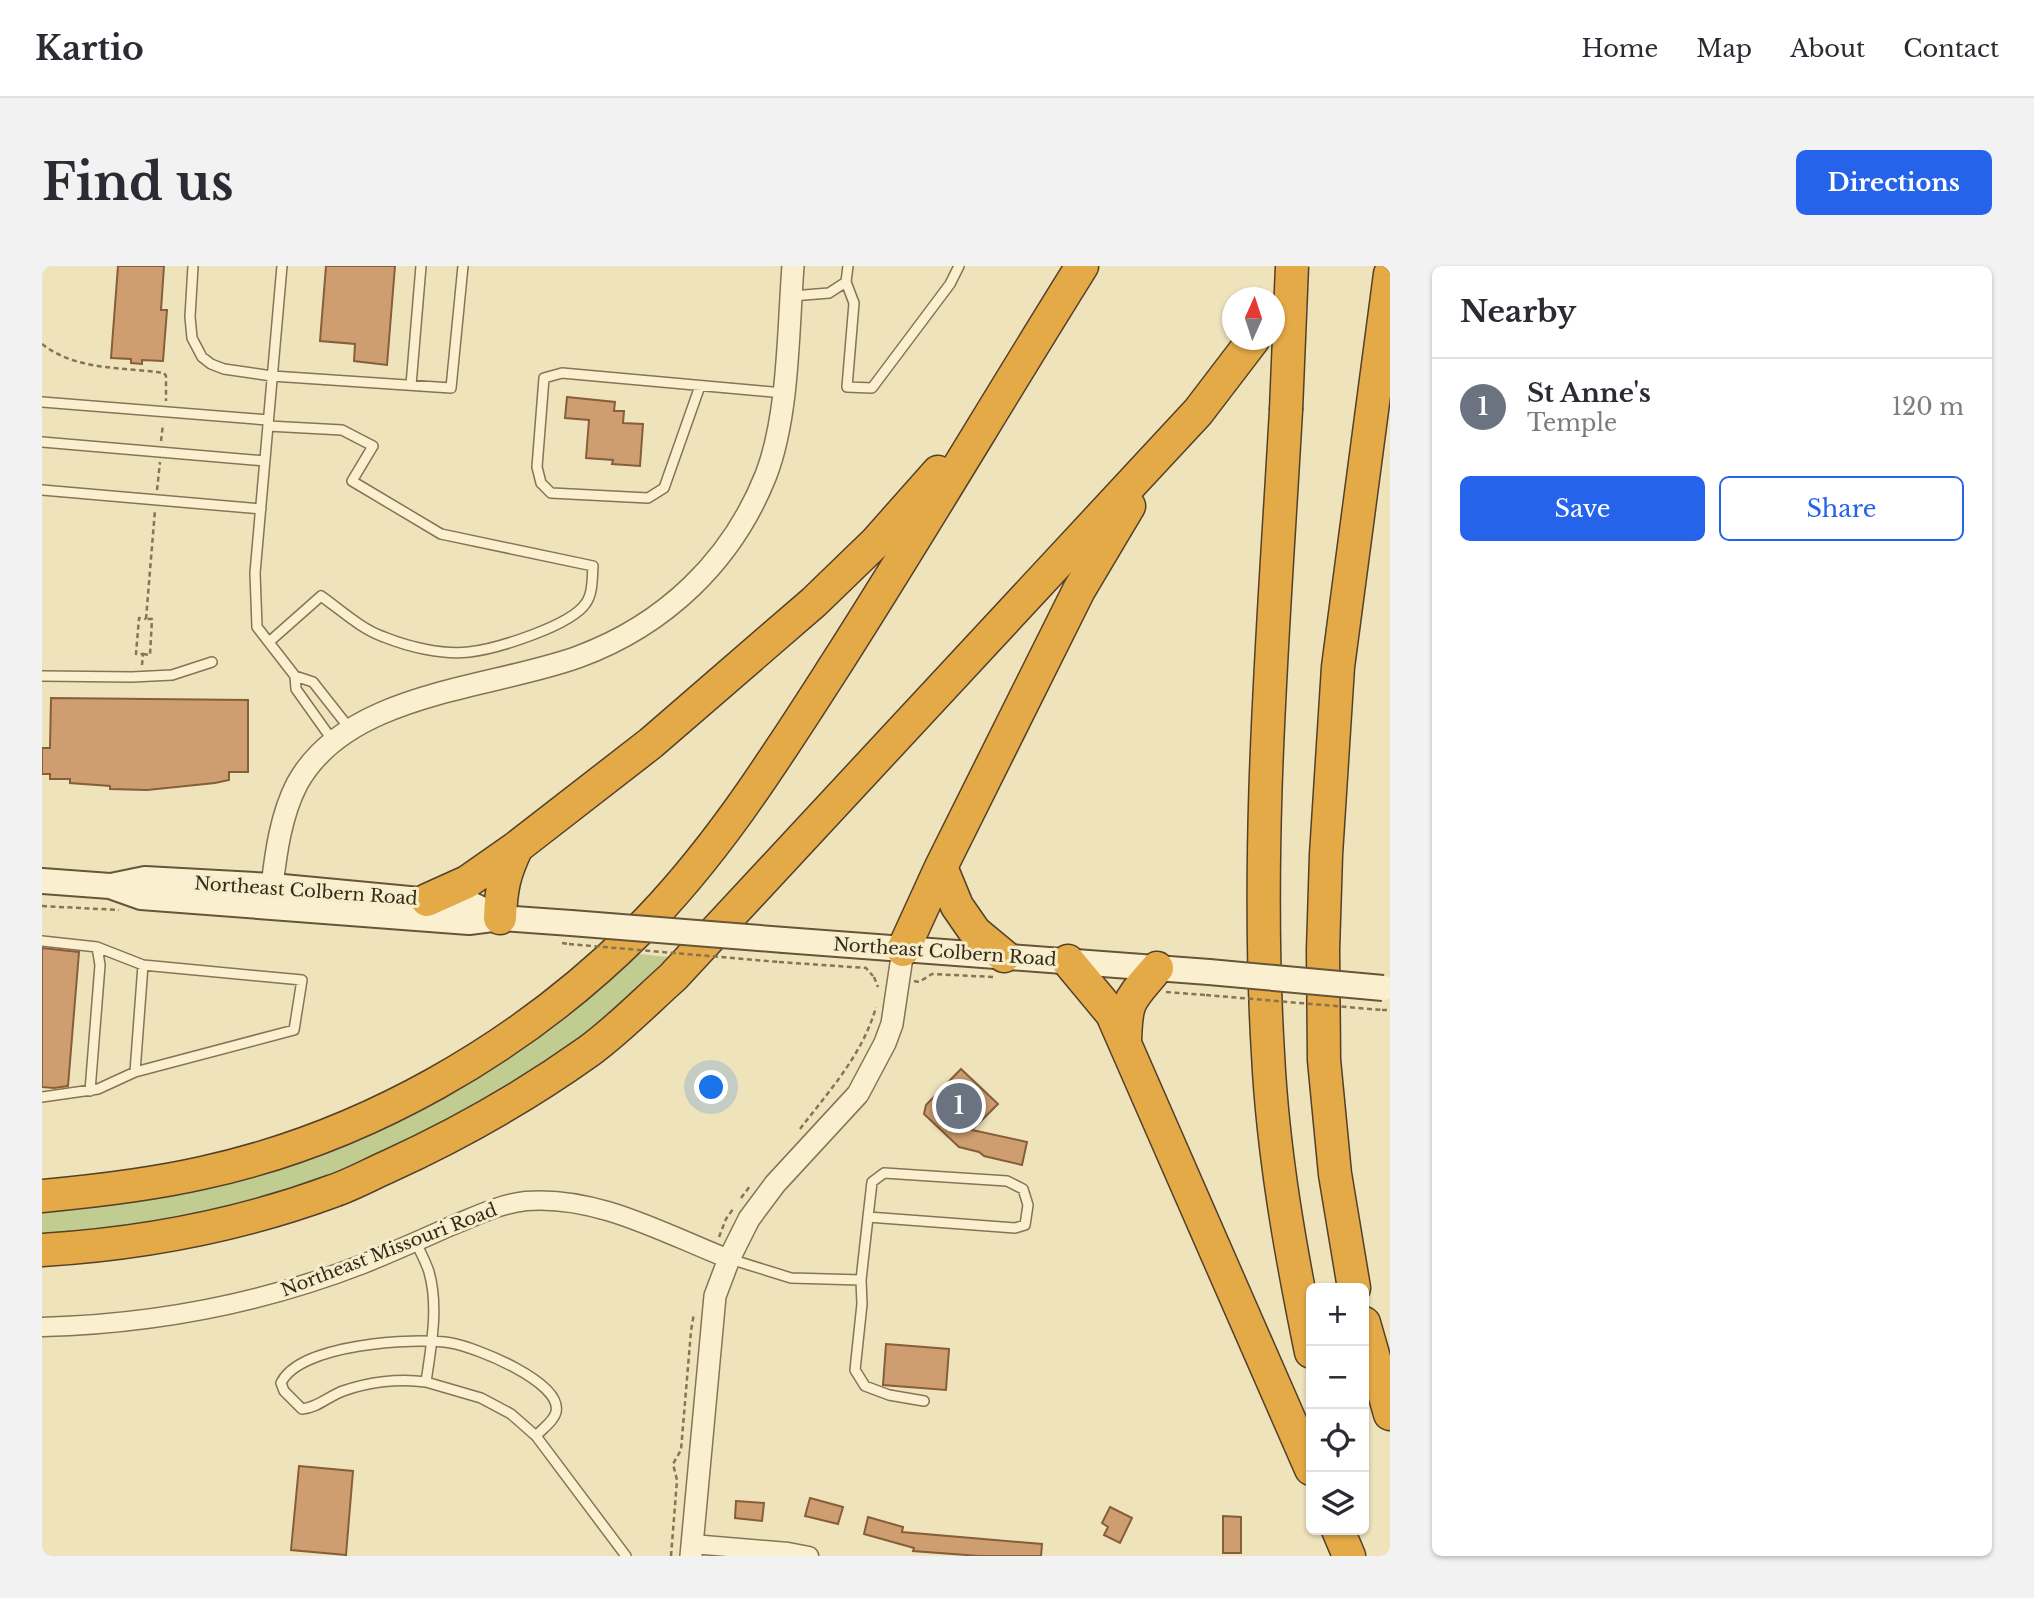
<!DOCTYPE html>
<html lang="en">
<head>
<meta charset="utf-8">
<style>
  :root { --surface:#fff; --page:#f2f2f3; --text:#2b2b33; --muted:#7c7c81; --line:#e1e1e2; --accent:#2563eb }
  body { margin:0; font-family:"Libre Baskerville",serif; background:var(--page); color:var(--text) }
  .controls { position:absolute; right:21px; bottom:21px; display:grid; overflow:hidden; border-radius:10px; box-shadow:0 2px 5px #0004 }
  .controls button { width:63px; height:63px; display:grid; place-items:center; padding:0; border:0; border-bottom:2px solid var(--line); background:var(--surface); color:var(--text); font:35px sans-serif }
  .compass { position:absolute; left:1180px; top:21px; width:63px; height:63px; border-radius:50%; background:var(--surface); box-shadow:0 2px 5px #0004; rotate:3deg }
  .you { position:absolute; left:670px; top:822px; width:24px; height:24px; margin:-18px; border:5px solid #fff; border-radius:50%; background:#1a73e8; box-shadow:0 0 0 10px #1a73e833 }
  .badge { display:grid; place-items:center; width:46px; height:46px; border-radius:50%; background:var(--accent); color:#fff; font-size:23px; font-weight:700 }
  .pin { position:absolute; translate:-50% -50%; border:4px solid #fff; box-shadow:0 2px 7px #0006 }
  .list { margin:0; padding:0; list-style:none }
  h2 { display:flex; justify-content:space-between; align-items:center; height:91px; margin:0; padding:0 28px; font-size:30px }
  h2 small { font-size:23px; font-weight:400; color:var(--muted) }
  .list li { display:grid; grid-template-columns:46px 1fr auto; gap:21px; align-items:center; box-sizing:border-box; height:98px; padding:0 28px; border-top:2px solid var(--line) }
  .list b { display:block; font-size:26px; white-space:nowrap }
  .list p { margin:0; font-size:23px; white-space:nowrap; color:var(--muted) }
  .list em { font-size:23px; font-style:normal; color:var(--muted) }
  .actions { display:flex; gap:14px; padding:21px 28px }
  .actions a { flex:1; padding:16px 0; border:2px solid var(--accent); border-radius:10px; text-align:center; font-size:24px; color:var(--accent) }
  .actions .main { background:var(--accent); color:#fff }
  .icon { flex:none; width:38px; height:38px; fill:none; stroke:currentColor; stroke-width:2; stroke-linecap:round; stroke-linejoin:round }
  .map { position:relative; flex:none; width:1348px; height:1290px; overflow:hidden; border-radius:10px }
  header { display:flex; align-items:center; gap:42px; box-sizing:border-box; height:98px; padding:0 35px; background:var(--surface); border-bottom:2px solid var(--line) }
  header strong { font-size:33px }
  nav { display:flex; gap:38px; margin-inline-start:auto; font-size:24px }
  .intro { display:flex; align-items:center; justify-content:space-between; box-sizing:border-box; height:168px; padding:0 42px }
  h1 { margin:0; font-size:49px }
  .button { padding:18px 32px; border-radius:10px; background:var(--accent); color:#fff; font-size:24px; font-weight:700 }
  main { display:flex; gap:42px; padding:0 42px }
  aside { flex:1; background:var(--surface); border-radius:10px; box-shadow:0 2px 5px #0004 }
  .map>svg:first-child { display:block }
</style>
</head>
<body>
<header>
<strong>Kartio</strong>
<nav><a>Home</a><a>Map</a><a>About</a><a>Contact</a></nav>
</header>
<div class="intro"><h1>Find us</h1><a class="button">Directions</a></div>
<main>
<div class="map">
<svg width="1348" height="1290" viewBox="0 0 1348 1290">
  <rect width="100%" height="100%" fill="#efe3bc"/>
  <path fill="#c1cd90" d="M588,687L636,692L522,789L332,900L169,953L0,975V940L218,901Z"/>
  <path fill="#cf9e70" stroke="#865e3a" stroke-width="2" d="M76,0H122L119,44H125L121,95L100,94V98L89,97V93L69,92Z
    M284,0H353L345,99L312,95L313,78L278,75Z
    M525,131L573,136L572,145H582L581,157L601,158L598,200L570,198L571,194L544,192L547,154L523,152Z
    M9,432L206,434V506H187V514L173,517L105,524L68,523V520L28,517V513H8V508H0V482H8Z
    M0,682L37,686L26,820L12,822L0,821Z
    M919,803L956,838L930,864L985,876L980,899L942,890L937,886L917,881L882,848L884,839Z
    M844,1078L907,1083L904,1124L841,1119Z
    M257,1200L311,1205L304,1289L249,1284Z
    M768,1232L801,1241L796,1258L763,1250Z
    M694,1235L722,1237L720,1255L693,1252Z
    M1068,1241L1090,1252L1078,1277L1062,1269L1066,1261L1060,1257Z
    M1181,1250L1199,1251V1287H1181Z
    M826,1251L861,1261L860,1266L1000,1278L999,1290H937L871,1285L872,1282L822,1268Z"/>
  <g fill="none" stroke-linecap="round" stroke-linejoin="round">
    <defs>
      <path id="service" d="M151,0L148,51L150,72L160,91L169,98L182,103L230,110L409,122L421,0
        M240,0L213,307L215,361L253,410L254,423L291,475
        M806,0L804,16L812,37L805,121L830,122L908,18L917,0
        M750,30L787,27L804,16
        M369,119L379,0
        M658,120L622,222L606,232L509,227L499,217L495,201L502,112L520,107L741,127
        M0,136L226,154
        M226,160L300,164L331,180L310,215L399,268L551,300C550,312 551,327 544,337C529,360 454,383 427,386C400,389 367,381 342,371C319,363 299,344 279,330L227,376
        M0,176L223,195
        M0,224L219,243
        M0,410L90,411L130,409L170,396
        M253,410L271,416L308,463
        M0,675L55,681L101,699L260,714L252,764L93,806L56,823L0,831
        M93,806L101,699
        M48,825L58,699L55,681
        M374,976C378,986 384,996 387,1006C397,1041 389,1081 384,1116C357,1112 326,1116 301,1125C287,1130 275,1142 260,1143L242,1125L239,1117C257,1078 372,1071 409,1077C433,1081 521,1116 514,1146C512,1155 500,1163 494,1170L469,1148L439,1132L384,1116
        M688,993L749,1012L819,1014L820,1038L813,1104L823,1120L847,1129L882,1135
        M819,1014L826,951L830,916L842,907L965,915L981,923L986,939L983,959L973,962L826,951
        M494,1170L584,1290"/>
      <path id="minor" d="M0,1061C111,1058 218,1038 321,998C351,986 380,973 409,960C434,950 457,938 484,935C555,929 623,968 687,993
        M650,1278L746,1286L767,1290"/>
      <path id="tertiary" d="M230,620C234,586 239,549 255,518C305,426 448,423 536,391C623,359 690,295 724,209C747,149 746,64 751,0
        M649,1290L673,1030L687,993L707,953L733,918L816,828L843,777L850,758L861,684"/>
      <path id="secondary" d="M0,615L68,620L99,631L427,656L458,652L529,657
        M69,620L103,613L230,620L431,639L458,652
        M742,674L1167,706"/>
      <path id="motorway" d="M1244,144C1232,359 1213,573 1226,788C1231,889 1249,988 1269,1086
        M899,601L915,640L933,666L962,690
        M385,634L425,616L475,581L609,477L772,336L834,276L896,206
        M458,652C459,623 462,608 475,581
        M861,684L899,601L1037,324L1087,240
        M1026,695L1070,748L1269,1203
        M1083,777C1084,733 1087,735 1115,702
        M0,930C54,925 107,919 160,907C322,872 477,783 594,667C674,588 735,490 796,395C879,265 958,131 1040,0
        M0,984C98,978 199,959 291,925C309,919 327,909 345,901C415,869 484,830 547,785C577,763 604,735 631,711L1156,146L1211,74
        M1312,1022L1293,908L1282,794L1281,684L1284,589L1296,401L1348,8
        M1322,1057L1348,1148
        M1296,1264L1307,1290"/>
    </defs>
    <use href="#service" stroke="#877355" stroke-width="12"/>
    <use href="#minor" stroke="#877355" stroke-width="21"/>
    <use href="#tertiary" stroke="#877355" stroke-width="24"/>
    <use href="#secondary" stroke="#685438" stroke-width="28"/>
    <use href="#motorway" stroke="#54402a" stroke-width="35"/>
    <path stroke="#877355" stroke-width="2.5" stroke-dasharray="5 3.5" stroke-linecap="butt" d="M0,78C34,105 82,101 122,107L124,110V135
      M119,175L121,158
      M115,224L118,196
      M104,353L113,244
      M101,388L108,389L110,353H104
      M100,399L101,388H94L97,352L104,353
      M0,640L77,644
      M520,677L527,678
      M737,696L824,702L831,710
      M832,711L836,721
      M872,715L877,716L890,708L951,711
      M1124,726L1164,729
      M1340,744H1348
      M758,863C787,825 821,788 834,741
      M699,932L708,920
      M677,971L684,953L691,943
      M629,1290L635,1214L631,1198L639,1184L649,1065L652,1047"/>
    <use href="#service" stroke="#faf0cf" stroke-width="9"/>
    <use href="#minor" stroke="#faf0cf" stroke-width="18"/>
    <use href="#tertiary" stroke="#faf0cf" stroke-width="21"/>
    <use href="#secondary" stroke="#faf0cf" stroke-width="24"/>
    <use href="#motorway" stroke="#e3aa47" stroke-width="32"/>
    <defs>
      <path id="secondary-bridge" d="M529,657L742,674
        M1167,706L1341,722"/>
      <path id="motorway-bridge" d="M1244,144L1250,0"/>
    </defs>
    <use href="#secondary-bridge" stroke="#685438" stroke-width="28" stroke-linecap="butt"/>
    <use href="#motorway-bridge" stroke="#54402a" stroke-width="35" stroke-linecap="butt"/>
    <path stroke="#877355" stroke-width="2.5" stroke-dasharray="5 3.5" stroke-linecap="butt" d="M527,678L737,696
      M1164,729L1340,744"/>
    <use href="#secondary-bridge" stroke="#faf0cf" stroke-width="24"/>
    <use href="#motorway-bridge" stroke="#e3aa47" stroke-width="32"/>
  </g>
  <g text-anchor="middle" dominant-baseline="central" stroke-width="6" stroke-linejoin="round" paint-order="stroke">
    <g font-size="18" fill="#35291a" stroke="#f6edcb">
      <text transform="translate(264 625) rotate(4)">Northeast Colbern Road</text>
      <text transform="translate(903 686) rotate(4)">Northeast Colbern Road</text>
      <text transform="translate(347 984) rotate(-21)">Northeast Missouri Road</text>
    </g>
  </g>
</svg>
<div class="controls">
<button>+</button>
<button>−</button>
<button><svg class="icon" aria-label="locate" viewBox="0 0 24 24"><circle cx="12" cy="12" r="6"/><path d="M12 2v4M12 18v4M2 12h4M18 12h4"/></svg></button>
<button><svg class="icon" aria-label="layers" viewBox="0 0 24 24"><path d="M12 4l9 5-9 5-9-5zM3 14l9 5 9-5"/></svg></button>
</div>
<svg class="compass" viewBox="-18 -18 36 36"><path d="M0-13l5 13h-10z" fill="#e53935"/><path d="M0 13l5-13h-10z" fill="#7c7c81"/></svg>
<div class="you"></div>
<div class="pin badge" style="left:917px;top:840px;background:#6b7280">1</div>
</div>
<aside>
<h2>Nearby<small></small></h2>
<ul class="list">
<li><span class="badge" style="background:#6b7280">1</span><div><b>St Anne's</b><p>Temple</p></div><em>120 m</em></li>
</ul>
<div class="actions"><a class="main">Save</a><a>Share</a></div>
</aside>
</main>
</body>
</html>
